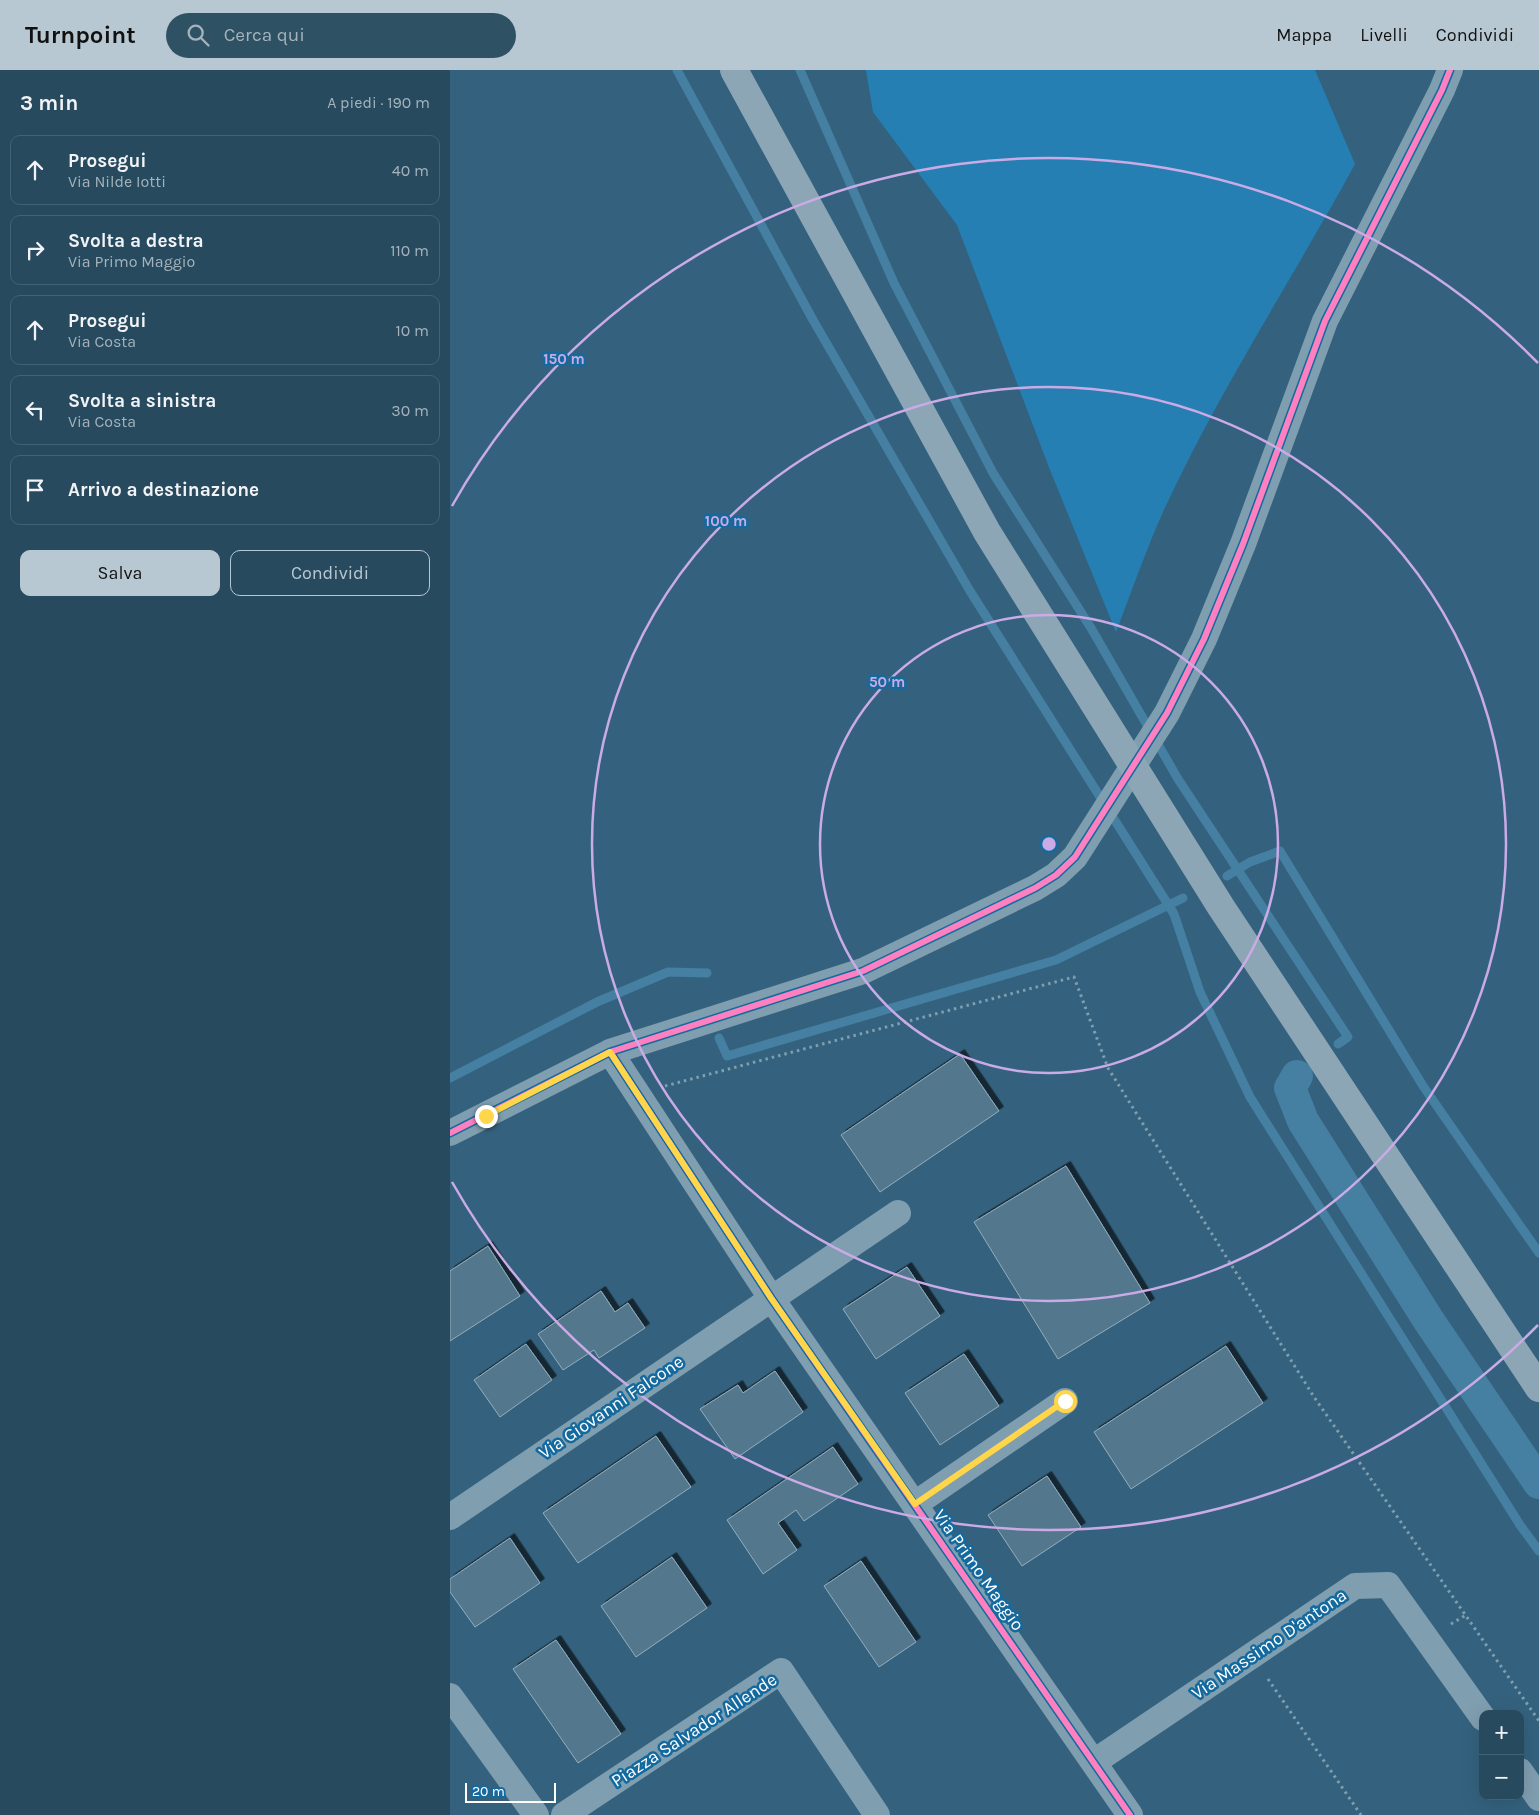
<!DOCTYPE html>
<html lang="it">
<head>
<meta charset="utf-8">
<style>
  :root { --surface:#274a5e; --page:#2f5164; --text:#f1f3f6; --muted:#a4b3bc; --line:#436273; --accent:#b8c8d2 }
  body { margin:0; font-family:Karla,sans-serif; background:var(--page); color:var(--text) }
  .controls { position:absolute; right:15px; bottom:15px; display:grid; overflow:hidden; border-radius:10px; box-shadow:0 5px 20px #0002 }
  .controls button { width:45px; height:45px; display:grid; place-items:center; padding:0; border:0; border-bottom:1px solid var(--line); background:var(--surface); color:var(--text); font:25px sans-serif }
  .scale { position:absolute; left:15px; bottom:12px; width:91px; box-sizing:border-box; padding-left:5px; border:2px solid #fff; border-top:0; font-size:14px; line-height:18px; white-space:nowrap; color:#fff; -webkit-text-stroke:4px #146a9e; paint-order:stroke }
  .stop { position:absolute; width:15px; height:15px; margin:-11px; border:4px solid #ffd54a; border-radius:50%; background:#fff }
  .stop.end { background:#ffd54a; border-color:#fff; box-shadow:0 1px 5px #0008 }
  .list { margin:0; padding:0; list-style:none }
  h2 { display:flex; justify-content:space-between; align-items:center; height:65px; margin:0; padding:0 20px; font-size:21px }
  h2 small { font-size:16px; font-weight:400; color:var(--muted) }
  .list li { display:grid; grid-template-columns:32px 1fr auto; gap:15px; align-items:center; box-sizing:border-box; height:70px; margin:0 10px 10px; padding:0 10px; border:1px solid var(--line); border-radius:10px }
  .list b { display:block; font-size:19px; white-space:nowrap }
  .list p { margin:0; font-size:16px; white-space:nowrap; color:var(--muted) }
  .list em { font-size:16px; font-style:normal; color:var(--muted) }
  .actions { display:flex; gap:10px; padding:15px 20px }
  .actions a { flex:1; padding:11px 0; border:1px solid var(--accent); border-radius:10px; text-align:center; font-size:18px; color:var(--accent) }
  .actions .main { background:var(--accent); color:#111 }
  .icon { flex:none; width:28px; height:28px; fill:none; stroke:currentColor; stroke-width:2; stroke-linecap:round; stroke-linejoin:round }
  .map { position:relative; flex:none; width:1089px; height:1745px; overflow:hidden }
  header { display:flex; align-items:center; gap:30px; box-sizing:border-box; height:70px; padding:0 25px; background:var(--accent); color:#111 }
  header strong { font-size:24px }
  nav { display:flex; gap:28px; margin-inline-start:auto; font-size:18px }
  .search { width:350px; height:45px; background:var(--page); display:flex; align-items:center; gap:12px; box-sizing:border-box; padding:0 18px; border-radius:28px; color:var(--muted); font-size:19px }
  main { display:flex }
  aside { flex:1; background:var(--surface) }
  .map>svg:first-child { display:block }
</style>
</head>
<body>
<header>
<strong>Turnpoint</strong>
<div class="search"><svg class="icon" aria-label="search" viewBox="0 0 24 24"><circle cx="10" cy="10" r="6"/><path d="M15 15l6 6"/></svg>Cerca qui</div>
<nav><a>Mappa</a><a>Livelli</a><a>Condividi</a></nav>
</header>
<main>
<aside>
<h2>3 min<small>A piedi · 190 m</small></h2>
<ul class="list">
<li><svg class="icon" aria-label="ahead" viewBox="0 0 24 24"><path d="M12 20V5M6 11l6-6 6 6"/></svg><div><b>Prosegui</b><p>Via Nilde Iotti</p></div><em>40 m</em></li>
<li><svg class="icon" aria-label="right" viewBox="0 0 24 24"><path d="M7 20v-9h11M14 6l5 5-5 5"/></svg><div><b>Svolta a destra</b><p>Via Primo Maggio</p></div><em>110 m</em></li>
<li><svg class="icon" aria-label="ahead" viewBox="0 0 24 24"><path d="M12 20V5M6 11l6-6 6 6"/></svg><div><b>Prosegui</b><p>Via Costa</p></div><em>10 m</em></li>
<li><svg class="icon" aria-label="left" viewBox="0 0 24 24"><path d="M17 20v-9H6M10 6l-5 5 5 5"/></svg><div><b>Svolta a sinistra</b><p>Via Costa</p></div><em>30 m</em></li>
<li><svg class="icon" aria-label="arrive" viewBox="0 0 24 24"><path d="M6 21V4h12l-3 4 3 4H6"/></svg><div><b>Arrivo a destinazione</b></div></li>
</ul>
<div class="actions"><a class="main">Salva</a><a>Condividi</a></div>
</aside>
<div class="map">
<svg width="1089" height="1745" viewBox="0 0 1089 1745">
  <defs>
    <filter id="shadow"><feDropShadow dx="4.5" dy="-4.5" stdDeviation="0" flood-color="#0009"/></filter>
  </defs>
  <rect width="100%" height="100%" fill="#34627e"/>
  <path fill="#257fb3" d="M416,0H865L905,94C844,206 774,313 719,429C699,471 683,518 666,562L600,400L507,155L423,42Z"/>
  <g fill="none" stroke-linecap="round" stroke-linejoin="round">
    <path stroke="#457fa2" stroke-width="9" d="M227,0L363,250L520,521L724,844L750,922L800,1027L1070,1455L1089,1481
      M350,0L444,213L543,403L641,558L728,709L898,967L888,974
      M777,806L800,792L830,781L973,1016L1089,1183
      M269,968L277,986L606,890L733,828
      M0,1008L147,932L218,902L257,903"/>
    <path stroke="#457fa2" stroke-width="32" d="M847,1006L840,1018L853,1051L979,1251L1089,1413"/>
  </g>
  <path fill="#53788e" stroke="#93adbd" filter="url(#shadow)" d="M510,984L549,1041L430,1122L391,1065Z
    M616,1096L700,1233L608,1289L524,1152Z
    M38,1176L70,1226L0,1271V1201Z
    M457,1197L490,1246L426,1289L393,1239Z
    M151,1221L165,1242L178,1233L195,1258L149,1288L144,1280L113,1300L88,1264Z
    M76,1274L102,1310L50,1347L24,1310Z
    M776,1276L813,1333L681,1419L644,1362Z
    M514,1284L549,1336L490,1375L455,1323Z
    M325,1301L353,1342L285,1389L250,1339L288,1315L293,1323Z
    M206,1366L241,1417L128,1493L93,1443Z
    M383,1377L408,1414L354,1451L346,1440L328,1453L347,1480L313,1504L277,1450Z
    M597,1406L631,1457L572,1496L538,1445Z
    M60,1468L90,1513L25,1557L0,1522V1509Z
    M222,1487L257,1538L186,1587L151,1536Z
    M411,1491L466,1572L429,1597L374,1516Z
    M106,1570L171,1664L128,1693L63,1599Z"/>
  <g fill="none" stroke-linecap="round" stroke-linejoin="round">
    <path stroke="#7f9eb0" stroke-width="3" stroke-dasharray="2.5 4" stroke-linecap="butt" d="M215,1016L624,907L658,998L864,1327L1089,1651
      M1001,1554L1016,1545
      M818,1609L911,1745"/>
    <path stroke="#7f9eb0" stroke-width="26" d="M160,982L413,901L585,818L606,805L625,787L717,643L754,569L793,474L875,251L992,20L1000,0
      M0,1063L160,982L321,1228L680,1745
      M465,1434L615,1331
      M0,1447L448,1143
      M0,1626L86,1745
      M644,1692L905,1516L938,1515L1033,1648
      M1070,1701L1089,1728
      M114,1745L331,1601L427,1745"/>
    <path stroke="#8ca6b6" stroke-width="28" d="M284,0L537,462L771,837L1089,1318"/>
    <defs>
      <path id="cycleway" d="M160,982L413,901L585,818L606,805L625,787L717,643L754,569L793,474L875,251L992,20L1000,0
        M0,1063L160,982L321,1228L680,1745"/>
    </defs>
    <use href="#cycleway" stroke="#146a9e" stroke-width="9"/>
    <use href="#cycleway" stroke="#ff80c0" stroke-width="6"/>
  </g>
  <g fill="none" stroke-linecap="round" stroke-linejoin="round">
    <path stroke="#ffd54a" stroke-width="6" d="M36,1046L160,982L321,1228L465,1434L615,1331"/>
  </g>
  <g fill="none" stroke="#caabe5" stroke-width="2.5">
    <circle cx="599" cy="774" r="229"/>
    <circle cx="599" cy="774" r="457"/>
    <path d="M1088 1255A686 686 0 0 1 2 1112M2 436A686 686 0 0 1 1088 293"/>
  </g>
  <g text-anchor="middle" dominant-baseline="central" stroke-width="5" stroke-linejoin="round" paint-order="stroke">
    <g font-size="18" fill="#fff" stroke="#146a9e">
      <text transform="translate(161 1337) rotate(-34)">Via Giovanni Falcone</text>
      <text transform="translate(529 1500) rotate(55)">Via Primo Maggio</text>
      <text transform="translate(819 1574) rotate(-34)">Via Massimo D'antona</text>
      <text transform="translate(244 1660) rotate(-33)">Piazza Salvador Allende</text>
    </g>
  </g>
  <circle cx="599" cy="774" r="8" fill="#caabe5" stroke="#146a9e" stroke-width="2.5"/>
  <g font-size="15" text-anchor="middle" font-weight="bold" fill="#caabe5" stroke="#146a9e" stroke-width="5" stroke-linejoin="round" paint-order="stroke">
    <text x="114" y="294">150 m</text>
    <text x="276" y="456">100 m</text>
    <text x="437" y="617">50 m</text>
  </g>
</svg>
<div class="controls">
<button>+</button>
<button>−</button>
</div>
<div class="scale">20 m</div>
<div class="stop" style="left:615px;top:1331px"></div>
<div class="stop end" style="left:36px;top:1046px"></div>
</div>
</main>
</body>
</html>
